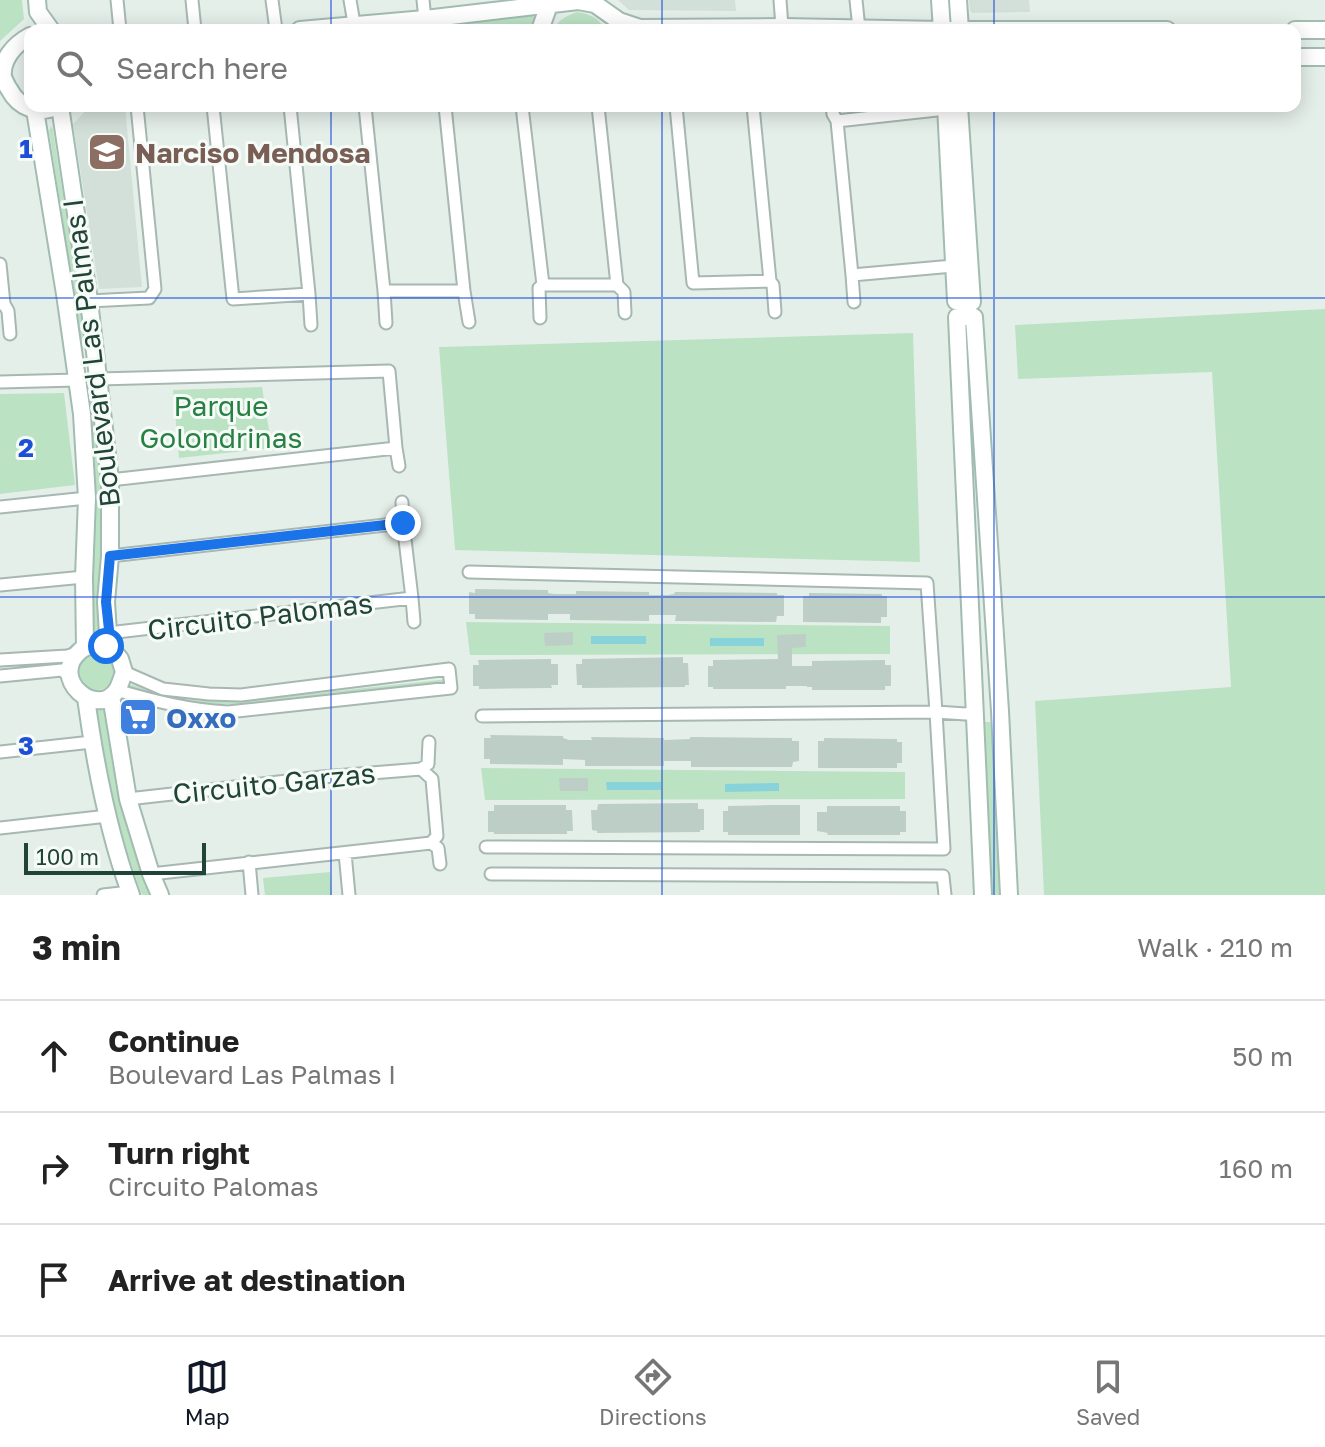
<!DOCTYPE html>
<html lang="en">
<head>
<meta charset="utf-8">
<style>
  :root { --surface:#fff; --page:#f2f2f2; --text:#222; --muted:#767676; --line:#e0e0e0; --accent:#111827 }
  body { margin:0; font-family:"Golos Text",sans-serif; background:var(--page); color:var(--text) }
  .scale { position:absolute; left:24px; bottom:20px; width:182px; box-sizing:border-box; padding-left:8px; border:4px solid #214439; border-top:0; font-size:22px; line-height:28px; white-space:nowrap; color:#214439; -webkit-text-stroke:6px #f6fbf8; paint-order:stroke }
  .stop { position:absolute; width:24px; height:24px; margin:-18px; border:6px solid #1a73e8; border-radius:50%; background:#fff }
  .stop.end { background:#1a73e8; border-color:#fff; box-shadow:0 2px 8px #0008 }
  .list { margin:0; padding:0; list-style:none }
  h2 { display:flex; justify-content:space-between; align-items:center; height:104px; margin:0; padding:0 32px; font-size:34px }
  h2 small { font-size:26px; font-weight:400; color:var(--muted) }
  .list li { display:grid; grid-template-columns:52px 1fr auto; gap:24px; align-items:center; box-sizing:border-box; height:112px; padding:0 32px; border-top:2px solid var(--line) }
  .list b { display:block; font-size:30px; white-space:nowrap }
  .list p { margin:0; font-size:26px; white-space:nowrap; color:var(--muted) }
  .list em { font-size:26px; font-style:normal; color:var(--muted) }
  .icon { flex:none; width:44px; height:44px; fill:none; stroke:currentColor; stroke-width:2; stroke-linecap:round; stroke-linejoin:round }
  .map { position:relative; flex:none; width:1325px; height:895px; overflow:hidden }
  .search { position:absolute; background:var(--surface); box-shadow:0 4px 20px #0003; left:24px; right:24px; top:24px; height:88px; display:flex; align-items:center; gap:20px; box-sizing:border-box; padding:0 28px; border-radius:16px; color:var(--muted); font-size:30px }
  .sheet { height:440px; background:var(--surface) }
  nav { display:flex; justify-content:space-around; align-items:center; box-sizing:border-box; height:112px; border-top:2px solid var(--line); background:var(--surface); font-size:22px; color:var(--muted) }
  nav a { display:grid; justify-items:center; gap:4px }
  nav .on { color:var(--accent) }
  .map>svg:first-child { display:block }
</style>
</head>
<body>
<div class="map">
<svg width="1325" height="895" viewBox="0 0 1325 895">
  <rect width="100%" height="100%" fill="#e5efea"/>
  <path fill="#d3e0d9" d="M618,0H735L736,11L629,10Z
    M969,0H1029L1030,12L972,13L970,10Z
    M90,106H125L142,287L99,289L73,124Z"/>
  <path fill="#bce2c4" d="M0,0H22L24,19L0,41Z
    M577,12C591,14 598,18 606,30H554C558,19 567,16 577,12Z
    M531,16L537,17L531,30H396Z
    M51,126L53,130L85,340L81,341L49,131Z
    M1325,309V895H1044L1035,701L1231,687L1212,372L1018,379L1015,325Z
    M913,333L920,562L455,550L439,347Z
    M262,387L272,448L179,458L173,390Z
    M64,393L75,485L0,494V394Z
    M87,395H90C110,472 104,556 101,634L97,640L93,639L91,578L96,505Z
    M466,622L890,626V654L470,655Z
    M79 672a18 18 0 1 1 36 0a18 18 0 1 1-36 0Z
    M448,679V682L243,704H202L173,699L128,687L129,684L174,697L202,701H243Z
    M105,705C107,722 108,739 111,756C118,804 135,850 152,895H142C119,833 104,772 95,706Z
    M985,722H990L993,726L1002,895H992Z
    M481,768L905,772V799L485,800Z
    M330,872L332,895H265L263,878Z"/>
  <path fill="#88d2da" d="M591,636H646V644H591Z
    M710,638H764V646H710Z
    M606,782H661V790H607Z
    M779,783V791L725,792V784Z"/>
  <path fill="#bccec6" d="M475,589L548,590V593L554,594H576V591L649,592V595H668L674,594L675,592L777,593V595H784V616H777L776,622L675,621L676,615H649V621L570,620V614H548V620L475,619V614H469V592L475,593Z
    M809,593L882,594V596H887V617H881V623L803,622V596H809Z
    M573,632V645L545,646L544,633Z
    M806,634V647L792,648V666H812V661L885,660V665H891V686H885V690H812V687H807V686H786V689H713V687H708V666H713V660L778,659L777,635Z
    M683,657V663H688L689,685H685V687L582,688V685H577L576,664H582V659Z
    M551,659V664H558V685H551L552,688L479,689V686H473V665H479L478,660Z
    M490,735L563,736V738L569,740H592L591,737L664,738V740L690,739V737L792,738V741H799V761L793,762L792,767H691V761H664V766H585V760L563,759V765L490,764V759H484V738H491Z
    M824,738L897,739V742H902V763H897V768H818V741H824Z
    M559,778H588V791H560Z
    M698,803V809H704V830H700V832L597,833V831L592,830L591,810H597L598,804Z
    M494,805H566V810H572L573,831H567V834H494V832H488V811H494Z
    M773,805H800V835H728V832H723V811H728V806Z
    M827,806H900V811H906V832H900V835H827L828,833L817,831V812H827Z"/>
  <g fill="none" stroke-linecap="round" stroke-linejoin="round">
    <defs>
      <path id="street" d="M117,0L120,30
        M192,0L195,30
        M272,0L276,30
        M350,0L355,29
        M423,0L425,19
        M780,0L782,27
        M856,0L859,29
        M213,106L233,299L309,294L290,106
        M365,106L384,291H464L445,106
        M522,106L543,285H617L598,106
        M676,106L693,283L770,281L753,106
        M832,106L833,114L837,121
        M946,109L837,121L852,275L953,266
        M0,264L4,304H0
        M852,275L854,302
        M770,281L773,285L775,312
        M617,285L624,292L625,313
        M384,291L386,323
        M464,291L469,322
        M309,294L311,325
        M89,301L149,298L155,289L137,106
        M4,304L8,311L10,334
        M540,318L539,288L543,285
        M99,379L389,371L396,448L110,480
        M0,382L77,380
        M396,448L399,466
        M402,502L403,523
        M0,507L87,498
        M469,572L927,583L936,712L482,716
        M0,585L84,577
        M412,598L414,622
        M108,633L412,598L403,523L110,556
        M0,660L67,656L78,653
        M0,676L62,670L70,677
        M116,690C154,701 189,710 228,712L451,688L449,669L241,695L209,694L163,689L124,672
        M0,752L92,742
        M421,769L428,764L429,742
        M128,799L322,777L421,769L432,779L437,836L431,843L151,874
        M0,828L108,816
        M431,843L438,848L440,864
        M486,847L944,849L936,712L966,714L975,711
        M345,853L349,895
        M249,862L252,895
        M491,874L943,876L945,895
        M103,895L130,892"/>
      <path id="secondary" d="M37,0L38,12L51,30
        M940,0L942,30
        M958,0L960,30
        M300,30L425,19L578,1L595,4L619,21L640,28L782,27L942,30
        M540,30L549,5
        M942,30H1167
        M1295,30H1325
        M30,36C15,44 1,59 3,77C3,78 8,88 9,89C19,108 38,115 58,106
        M1295,57H1325
        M60,106L89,301L110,480V556L106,602L108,633L111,648L120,659L124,672C122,678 120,685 117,690C97,720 48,678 80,651C89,643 100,644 111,648
        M946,106L956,301L972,302L959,106
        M35,110L65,294L82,414L87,498L84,577L85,648
        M111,696L128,799L151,874L160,895
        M86,698C95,764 108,832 131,895
        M983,895L957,317H974L1000,711L1009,895"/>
    </defs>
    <use href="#street" stroke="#a6b8b1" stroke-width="15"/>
    <use href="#secondary" stroke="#a2bcb2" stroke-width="20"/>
    <use href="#street" stroke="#fff" stroke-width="11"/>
    <use href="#secondary" stroke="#fff" stroke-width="16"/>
  </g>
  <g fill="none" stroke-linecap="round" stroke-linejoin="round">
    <path stroke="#1a73e8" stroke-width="10" d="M106,646L111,648L106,602L110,556L403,523"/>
  </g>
  <path fill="none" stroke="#1d4ed8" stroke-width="2" stroke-opacity="0.55" d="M331,0V30M662,0V30M994,0V30M331,106V895M662,106V895M994,106V895M0,298H1325M0,597H1325"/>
  <defs>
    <symbol id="school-square" viewBox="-11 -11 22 22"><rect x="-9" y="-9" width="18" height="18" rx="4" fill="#8d6e63" stroke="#f6fbf8"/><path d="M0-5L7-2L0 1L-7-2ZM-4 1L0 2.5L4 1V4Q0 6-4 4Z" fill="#fff"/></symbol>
    <symbol id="supermarket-square" viewBox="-11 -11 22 22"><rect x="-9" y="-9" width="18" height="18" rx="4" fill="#3f7fe0" stroke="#f6fbf8"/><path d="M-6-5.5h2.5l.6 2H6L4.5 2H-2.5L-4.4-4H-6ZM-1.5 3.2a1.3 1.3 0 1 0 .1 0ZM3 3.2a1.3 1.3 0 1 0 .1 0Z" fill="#fff"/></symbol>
  </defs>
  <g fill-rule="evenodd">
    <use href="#school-square" x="85" y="130" width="44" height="44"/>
    <use href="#supermarket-square" x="116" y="695" width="44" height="44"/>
  </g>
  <g text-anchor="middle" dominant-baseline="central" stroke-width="6" stroke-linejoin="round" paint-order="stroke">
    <g font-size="28" font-weight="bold" fill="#785e54" stroke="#f6fbf8" text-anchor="start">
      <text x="135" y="152">Narciso Mendosa</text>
    </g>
    <g font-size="28" fill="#214439" stroke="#f6fbf8">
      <text transform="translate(91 353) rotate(-97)">Boulevard Las Palmas I</text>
      <text transform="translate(260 616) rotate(-7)">Circuito Palomas</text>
      <text transform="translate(274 783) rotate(-6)">Circuito Garzas</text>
    </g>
    <g font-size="28" fill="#278044" stroke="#f6fbf8">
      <text x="221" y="405">Parque<tspan x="221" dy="32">Golondrinas</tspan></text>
    </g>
    <g font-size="28" font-weight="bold" fill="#366cbe" stroke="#f6fbf8" text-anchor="start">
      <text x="166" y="717">Oxxo</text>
    </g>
  </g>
  <g font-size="26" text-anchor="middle" font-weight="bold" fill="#1d4ed8" stroke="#f6fbf8" stroke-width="6" stroke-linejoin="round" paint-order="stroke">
    <text x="26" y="158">1</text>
    <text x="26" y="457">2</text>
    <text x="26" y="755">3</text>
  </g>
</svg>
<div class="scale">100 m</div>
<div class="stop" style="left:106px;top:646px"></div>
<div class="stop end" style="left:403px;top:523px"></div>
<div class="search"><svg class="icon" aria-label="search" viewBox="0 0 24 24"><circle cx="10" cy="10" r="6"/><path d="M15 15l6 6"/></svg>Search here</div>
</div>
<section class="sheet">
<h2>3 min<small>Walk · 210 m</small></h2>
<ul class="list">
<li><svg class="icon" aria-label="ahead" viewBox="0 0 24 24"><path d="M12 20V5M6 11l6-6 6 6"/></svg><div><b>Continue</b><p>Boulevard Las Palmas I</p></div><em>50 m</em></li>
<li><svg class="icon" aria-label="right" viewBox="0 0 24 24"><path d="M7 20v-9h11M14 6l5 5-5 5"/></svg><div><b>Turn right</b><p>Circuito Palomas</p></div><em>160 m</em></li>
<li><svg class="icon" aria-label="arrive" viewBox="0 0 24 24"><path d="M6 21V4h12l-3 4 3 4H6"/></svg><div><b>Arrive at destination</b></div></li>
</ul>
</section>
<nav>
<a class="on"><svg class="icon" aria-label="map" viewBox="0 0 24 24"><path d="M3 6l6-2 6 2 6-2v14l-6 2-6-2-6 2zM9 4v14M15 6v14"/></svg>Map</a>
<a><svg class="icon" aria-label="directions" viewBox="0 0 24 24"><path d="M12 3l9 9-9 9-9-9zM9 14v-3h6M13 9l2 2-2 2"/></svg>Directions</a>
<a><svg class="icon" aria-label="saved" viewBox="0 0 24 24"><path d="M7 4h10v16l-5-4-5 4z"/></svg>Saved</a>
</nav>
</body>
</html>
